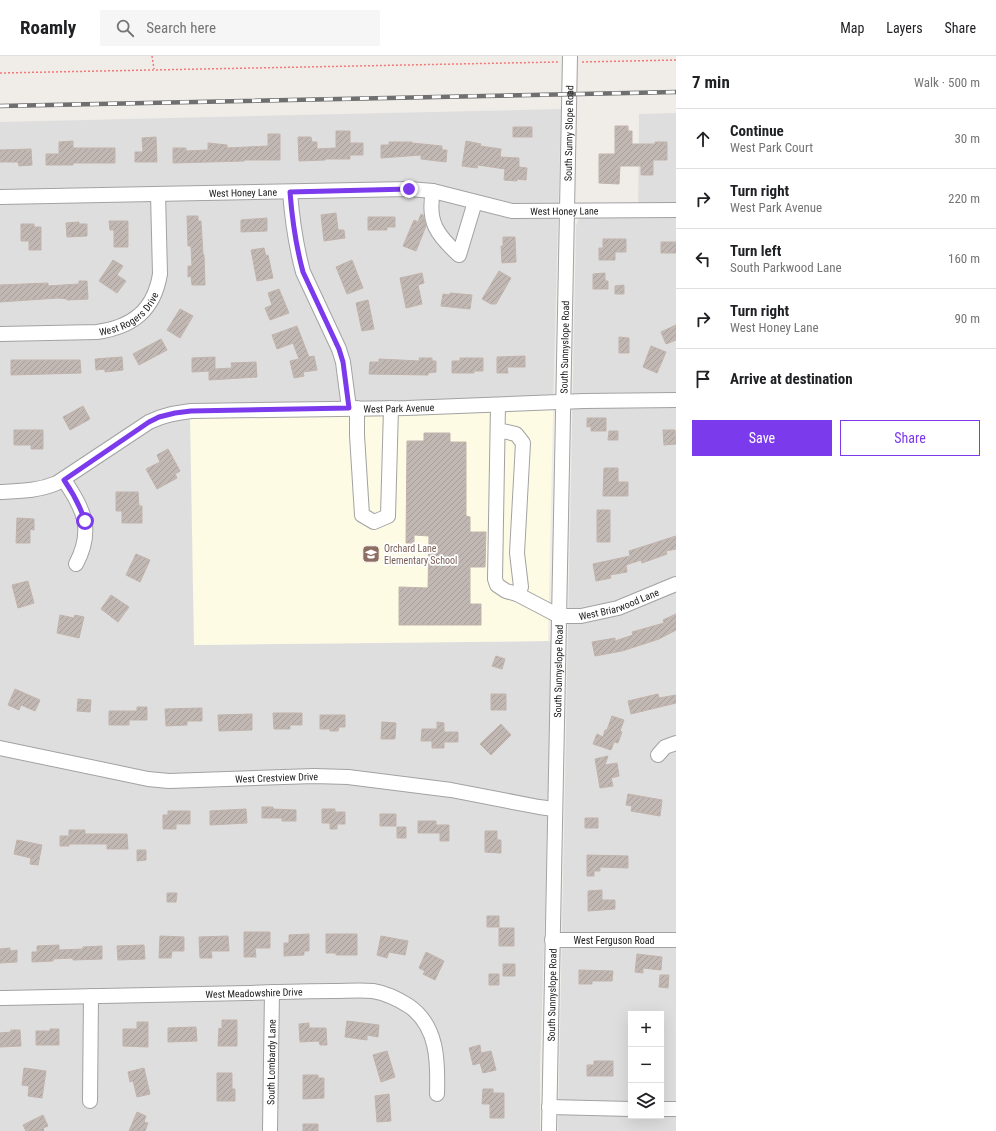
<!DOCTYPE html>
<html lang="en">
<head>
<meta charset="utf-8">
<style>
  :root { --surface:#fff; --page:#f6f6f6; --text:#202124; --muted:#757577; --line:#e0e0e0; --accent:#7c3aed }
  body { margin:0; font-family:"Roboto Condensed",sans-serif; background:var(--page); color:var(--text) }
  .controls { position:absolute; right:12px; bottom:12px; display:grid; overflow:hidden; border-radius:0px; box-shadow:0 4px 16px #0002 }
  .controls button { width:36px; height:36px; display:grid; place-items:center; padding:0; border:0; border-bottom:1px solid var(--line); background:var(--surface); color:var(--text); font:20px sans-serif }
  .stop { position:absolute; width:12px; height:12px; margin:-9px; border:3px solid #7c3aed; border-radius:50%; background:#fff }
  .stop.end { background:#7c3aed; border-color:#fff; box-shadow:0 1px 4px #0008 }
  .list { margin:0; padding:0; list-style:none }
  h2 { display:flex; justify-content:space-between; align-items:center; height:52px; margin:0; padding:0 16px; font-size:17px }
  h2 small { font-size:13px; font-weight:400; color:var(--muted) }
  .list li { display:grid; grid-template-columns:26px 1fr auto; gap:12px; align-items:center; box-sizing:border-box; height:60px; padding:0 16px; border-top:1px solid var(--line) }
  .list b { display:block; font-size:15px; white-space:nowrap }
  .list p { margin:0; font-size:13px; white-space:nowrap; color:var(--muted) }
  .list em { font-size:13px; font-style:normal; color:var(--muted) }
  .actions { display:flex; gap:8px; padding:12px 16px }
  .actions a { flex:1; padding:9px 0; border:1px solid var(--accent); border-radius:0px; text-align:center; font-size:14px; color:var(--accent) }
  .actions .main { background:var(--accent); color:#fff }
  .icon { flex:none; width:22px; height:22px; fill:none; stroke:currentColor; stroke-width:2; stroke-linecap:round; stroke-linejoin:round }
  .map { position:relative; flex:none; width:676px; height:1075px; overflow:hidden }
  header { display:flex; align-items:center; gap:24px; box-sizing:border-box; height:56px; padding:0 20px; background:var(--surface); border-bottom:1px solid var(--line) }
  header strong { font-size:19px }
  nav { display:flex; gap:22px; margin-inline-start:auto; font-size:14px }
  .search { width:280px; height:36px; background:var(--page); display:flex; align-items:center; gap:10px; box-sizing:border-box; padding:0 14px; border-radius:0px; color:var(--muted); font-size:15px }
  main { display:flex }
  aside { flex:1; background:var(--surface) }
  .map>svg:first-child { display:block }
</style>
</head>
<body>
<header>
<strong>Roamly</strong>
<div class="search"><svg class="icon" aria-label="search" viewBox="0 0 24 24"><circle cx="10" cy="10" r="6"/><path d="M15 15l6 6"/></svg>Search here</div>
<nav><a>Map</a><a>Layers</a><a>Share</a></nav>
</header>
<main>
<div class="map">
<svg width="676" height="1075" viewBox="0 0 676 1075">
  <defs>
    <pattern id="building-hatch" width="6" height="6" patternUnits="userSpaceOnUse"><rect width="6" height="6" fill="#c1b8b4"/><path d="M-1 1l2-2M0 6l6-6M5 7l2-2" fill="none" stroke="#a69e9a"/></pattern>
  </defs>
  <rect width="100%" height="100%" fill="#f0ede8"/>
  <path fill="#dfdede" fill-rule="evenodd" d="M561,53L553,352L194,589L551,585L546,829L540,1012V1075H0V66Z
    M676,57V1075H558L576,170L578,164L584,160L638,159L639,58ZM631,958H661V1060H631Z"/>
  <path fill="#fdfbe4" d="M553,352L548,585L194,589L190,360Z"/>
  <path fill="url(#building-hatch)" stroke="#c1b3ab" d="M615,70H628V75H632V88H655V86H667V104H653V119H641V110H620L619,128L599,127V98H615Z
    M513,71H532V81H513Z
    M336,75H350V87H363V99H350V103H325V104L299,105L298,81H311L312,86H317V93L336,92Z
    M268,78H280V104H244V105L173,107V92H186V95L208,94V87L227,89V92L268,90Z
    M156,81L157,106H135V96H143L142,82Z
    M73,85V92H115V107H73V109H46V98H59V86Z
    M466,85L481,88L480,90L501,93L500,101L519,102V111L527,112L526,124L517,123V125L504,124L505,113L478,109L477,112L462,110Z
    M389,86H412V87L442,90V94H447L446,106L421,103V99L381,102V89H389Z
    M31,93L32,109L19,110L18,106H0V94Z
    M336,157L338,174H344L345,182L324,185L321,159Z
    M421,158L423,159L426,170L416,195L403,190L414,164L418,166Z
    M187,160H198V165H201L203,199H204L205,229H192L191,220L188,221V210H192L191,190H188Z
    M368,161H395V171H387V174H368Z
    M267,162V175L241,176V164Z
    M109,165H128V191H114V174H110Z
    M79,166V168H87V180L67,181L66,167Z
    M21,168H34V171H41V194H29V185H21Z
    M503,181H515L516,206L502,207L501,190H503Z
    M603,183H626V196H615V204H599V192H603Z
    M661,186H676V197H661Z
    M264,192L266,200L268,199L273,222L257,225L251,194Z
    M113,204L123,210L117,219L126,225L117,237L99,225Z
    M352,204L363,232L347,238L336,211Z
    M499,215L511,222L496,248H491L482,243Z
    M422,217L424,227L418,229L422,248L406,252L400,222Z
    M605,217V225H608V233H593V218Z
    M79,225H87L88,243L67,244V243L58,242L0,246V229L48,227V230L79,228Z
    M624,229V238H615V230Z
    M279,233L289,257L270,264L265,252L272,249L268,237Z
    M450,237L472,239L470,253L441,250L443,238L450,239Z
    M368,244L374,273L362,275L356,247Z
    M180,253L193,260L180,282L167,274Z
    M676,269V284L666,288L661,276Z
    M297,270L309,301L314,300L317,314L303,316L304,320L294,322L290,305L299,303L293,287L277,293L272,279Z
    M619,281L629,282V297H619Z
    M161,283L167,294L139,309L133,298Z
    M651,290L666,296L657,317L643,311Z
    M525,300V311H507L508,317H497V301Z
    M122,301L123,314L105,316V313L96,314L95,303Z
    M215,301V313L232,312L231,307L256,306L257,321L209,324V315L192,316V302Z
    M419,302H432V305H436V316L428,317V319L369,318L370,306H379V303L420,305Z
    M460,302H483V315H474V317H452V305H460Z
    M11,304H80L81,317L11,319Z
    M83,350L90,363L70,374L63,361Z
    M587,362H606V375H591V370L587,371Z
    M14,374H43V393H31V389H14Z
    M663,374H675L676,388L664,389Z
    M609,375H618V384H608Z
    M424,377H450V386H466V460L470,461V476H486L485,511H470V548H481V569H399V531L428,532L429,480L414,479V487H406L407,385H424Z
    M168,393L180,415L175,418L177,422L157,433L146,413L160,406L157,399Z
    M604,412H618V426H628V440H603Z
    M116,436H138L139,450H142V467H122V455H116Z
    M597,454H610V486H597Z
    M17,462L34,463V474L30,473V487H16Z
    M676,480V493L666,495L667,498L642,507L641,504L626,509L627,516L610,519L611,522L596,525L593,508L630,500L629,495Z
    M136,498L150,504L140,526L126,519Z
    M28,525L34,547L18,552L12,529Z
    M111,539L129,551L118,566L101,553Z
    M676,558V574L659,583L622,595L595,600L592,586L615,582V585L633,579L632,576L664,567L663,564Z
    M60,559L74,562L75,559L84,561L79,582L57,577Z
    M496,600L505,603L502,613L492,610Z
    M15,633L40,644L35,655L21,649L19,654L8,649Z
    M491,638H506V654H491Z
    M658,638L659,642L676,639V647L631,658L628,645Z
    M78,643L91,644L90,656L77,655Z
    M137,651H147V664H129V669H109V655H137Z
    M202,652V665H187V669L166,670L165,653Z
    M273,657H302V669H290V673H274Z
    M252,658V674L219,675L218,659Z
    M320,659H345V671H339L338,675H330V673H320Z
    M612,660L624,664L620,675L622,676L618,687L614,686L611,694L593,688L597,678L603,681L605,674H607Z
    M382,666L396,667L395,683H381Z
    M437,666L444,667V676H458V686H444V692H432V685H421L422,673H437Z
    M501,668L511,679L491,699L480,688Z
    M608,700L605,709L617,707L619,720L611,722L613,730L600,732L595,703Z
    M628,738L662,744L660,760L631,755L632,750L626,749Z
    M262,751H273V753L296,754V765H282V762H262Z
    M246,753L247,767L210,769V755Z
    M322,753H335V756H345V768H337V773H330V767H322Z
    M168,755H190V768H176V773H163V759H168Z
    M380,758H396V770H380Z
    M585,762H598V772H585Z
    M418,765H436V769H449V785H440V777H418Z
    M397,771H406V782H397Z
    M69,774H85V778H127L128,793H107V788H69V790H60V780H69Z
    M485,775H497V784H501V797L485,796Z
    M17,784L42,789L38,809L30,808L31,802L14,798Z
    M137,794H146V804L137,805Z
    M587,799L628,800V812L600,811V815H594V820H587Z
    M602,834V844H615V853L588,855V835Z
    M167,837H177L176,846H167Z
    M487,860H499V871H487Z
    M499,872H514V890H499Z
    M244,876H270V892H255L256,901H244Z
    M309,878V895H304V899L284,900V887H289V879Z
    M326,878H357V899H336V897H326Z
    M160,880L184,881V895H172L171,902H159Z
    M228,880L229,895H211L212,902H200L199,881Z
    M381,880L408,885L405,899L389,896L387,902L377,899Z
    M59,889V894L83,893V891L102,890V903L73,904V902L53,903V905L32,906V896H37V890Z
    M144,889L145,903L118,904L117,890Z
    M10,892V895L17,894V906L0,907V893Z
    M426,896L444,905L435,924L423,918L425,915L419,912Z
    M637,898L662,901L661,914L643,912V917L635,916Z
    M503,908H515V920H503Z
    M579,914L613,915L612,925H592V928H579Z
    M489,918H499V929H489Z
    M660,919H669L668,932L659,931Z
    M222,964H237V990H218L219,972L222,973Z
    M347,965L379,969L378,981L367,979V984L345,981Z
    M137,966H148V991L123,990V973H137Z
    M309,967V972H326L327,989H320L319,985L300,986L299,968Z
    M196,971L197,985L168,986V972Z
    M50,973H59V989H36V975H50Z
    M11,974H20L21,990L0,991V977L11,976Z
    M480,989L481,997L491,995L496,1014L483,1017L480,1007L473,1009L469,992Z
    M387,995L395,1021L381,1026L373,999Z
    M594,1005H613V1020H587V1009H594Z
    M24,1012L46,1015L42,1042L28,1040L29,1030L22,1029Z
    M144,1012L150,1038L137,1041L133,1025L130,1026L128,1016Z
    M217,1017H232V1033H235V1045H217Z
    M303,1019H318V1022H324V1042L303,1043Z
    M483,1033H493V1037H504V1062H490V1048H482Z
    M389,1038L391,1065L377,1066L375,1040Z
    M137,1056L146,1060L144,1066L148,1067L145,1075H129Z
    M43,1059L48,1070L43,1072L44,1075H26L23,1069Z
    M303,1068H318V1075H303Z"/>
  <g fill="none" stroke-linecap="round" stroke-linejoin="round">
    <defs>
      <g id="minor">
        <path d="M433,135C427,166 437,179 459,199L475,146"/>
        <path d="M290,136C292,162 296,190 303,216L339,293L343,306L349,352"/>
        <path id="s1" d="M0,141L409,133L433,135L512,155L676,154"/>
        <path id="s2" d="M0,278L97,276C132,271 154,255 160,218L158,138"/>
        <path d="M357,352V379L362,459L374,466L388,460L391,352"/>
        <path d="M498,374L516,378L523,387L517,497L521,531L517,538L506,535L497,529L495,523L498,349"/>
        <path d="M64,424C84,453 94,474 76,508"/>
        <path id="s3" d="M0,436C21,435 38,435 57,427L149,366C163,359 176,357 191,355L407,352L584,345L676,344"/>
        <path id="s4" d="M517,538L559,560H581L618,552L676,528"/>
        <path id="s5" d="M0,692L148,723L169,725L314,720L348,721L451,734L539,751L554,753"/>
        <path d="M658,699L665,691L676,687"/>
        <path id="s6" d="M552,884H676"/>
        <path id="s7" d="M0,942C83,941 166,939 248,937C277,936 305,935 333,935C346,935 360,934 373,935C385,937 398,943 409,950C438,970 438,1006 437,1038"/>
        <path d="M90,1045L91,940"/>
        <path d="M549,1051L631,1053"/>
        <path d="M661,1053H676"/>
        <path id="s8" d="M270,1075L272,936"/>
        <path id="s9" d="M549,1075L570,0"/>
      </g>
    </defs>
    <use href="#minor" stroke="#a2a2a2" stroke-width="16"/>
    <path stroke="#f27877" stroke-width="1.5" stroke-dasharray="2 2" stroke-linecap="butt" d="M152,0L154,13
      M582,6L676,4
      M0,17L558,6"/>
    <use href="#minor" stroke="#fff" stroke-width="14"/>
    <defs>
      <path id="rail" d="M0,50L676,36"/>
    </defs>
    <use href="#rail" stroke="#6f6f6f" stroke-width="4.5"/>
    <use href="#rail" stroke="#fff" stroke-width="3" stroke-dasharray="9" stroke-linecap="butt"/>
  </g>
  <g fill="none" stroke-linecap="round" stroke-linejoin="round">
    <path stroke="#7c3aed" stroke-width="5" d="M85,465C80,450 73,437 64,424L149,366L159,361L175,357L191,355L349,352L343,306L339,293L303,216C296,190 292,162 290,136L409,133"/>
  </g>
  <defs>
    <symbol id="school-square" viewBox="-11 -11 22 22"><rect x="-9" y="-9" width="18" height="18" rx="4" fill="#8d6e63" stroke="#fff"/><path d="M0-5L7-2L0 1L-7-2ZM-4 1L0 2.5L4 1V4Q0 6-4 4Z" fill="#fff"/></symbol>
  </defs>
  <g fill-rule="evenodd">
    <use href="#school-square" x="361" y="488" width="20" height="20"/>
  </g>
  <g text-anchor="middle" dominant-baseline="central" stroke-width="3.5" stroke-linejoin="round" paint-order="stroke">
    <g font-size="10" fill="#212121" stroke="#fff">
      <text stroke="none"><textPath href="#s9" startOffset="998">South Sunny Slope Road</textPath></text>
      <text stroke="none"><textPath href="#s1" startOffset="243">West Honey Lane</textPath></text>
      <text stroke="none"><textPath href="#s1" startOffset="567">West Honey Lane</textPath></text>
      <text stroke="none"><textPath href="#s2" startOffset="135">West Rogers Drive</textPath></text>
      <text stroke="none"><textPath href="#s9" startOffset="784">South Sunnyslope Road</textPath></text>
      <text stroke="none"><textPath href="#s3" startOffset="420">West Park Avenue</textPath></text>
      <text stroke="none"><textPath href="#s4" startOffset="109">West Briarwood Lane</textPath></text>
      <text stroke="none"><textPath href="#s9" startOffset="460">South Sunnyslope Road</textPath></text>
      <text stroke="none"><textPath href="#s5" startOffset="280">West Crestview Drive</textPath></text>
      <text stroke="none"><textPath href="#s6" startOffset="62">West Ferguson Road</textPath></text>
      <text stroke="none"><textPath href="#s7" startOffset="254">West Meadowshire Drive</textPath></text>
      <text stroke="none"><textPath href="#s9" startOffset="136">South Sunnyslope Road</textPath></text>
      <text stroke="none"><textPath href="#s8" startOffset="69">South Lombardy Lane</textPath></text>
    </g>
    <g font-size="10" fill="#785e54" stroke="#fff" text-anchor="start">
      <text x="384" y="492">Orchard Lane<tspan x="384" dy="12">Elementary School</tspan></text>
    </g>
  </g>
</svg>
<div class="controls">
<button>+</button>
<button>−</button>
<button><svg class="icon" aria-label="layers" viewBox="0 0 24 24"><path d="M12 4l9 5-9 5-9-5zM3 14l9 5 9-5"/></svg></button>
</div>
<div class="stop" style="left:85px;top:465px"></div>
<div class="stop end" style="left:409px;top:133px"></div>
</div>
<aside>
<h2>7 min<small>Walk · 500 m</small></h2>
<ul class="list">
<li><svg class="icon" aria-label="ahead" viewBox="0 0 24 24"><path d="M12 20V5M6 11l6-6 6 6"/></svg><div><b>Continue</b><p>West Park Court</p></div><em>30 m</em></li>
<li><svg class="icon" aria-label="right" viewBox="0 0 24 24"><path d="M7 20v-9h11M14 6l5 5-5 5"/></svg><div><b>Turn right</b><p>West Park Avenue</p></div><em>220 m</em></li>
<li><svg class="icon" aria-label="left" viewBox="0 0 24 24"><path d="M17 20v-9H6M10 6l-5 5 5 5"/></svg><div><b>Turn left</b><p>South Parkwood Lane</p></div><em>160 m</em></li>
<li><svg class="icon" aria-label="right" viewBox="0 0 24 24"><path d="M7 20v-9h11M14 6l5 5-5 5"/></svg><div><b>Turn right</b><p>West Honey Lane</p></div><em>90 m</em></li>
<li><svg class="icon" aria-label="arrive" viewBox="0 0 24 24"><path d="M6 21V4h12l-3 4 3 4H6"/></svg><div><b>Arrive at destination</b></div></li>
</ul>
<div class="actions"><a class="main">Save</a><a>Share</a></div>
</aside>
</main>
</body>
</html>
